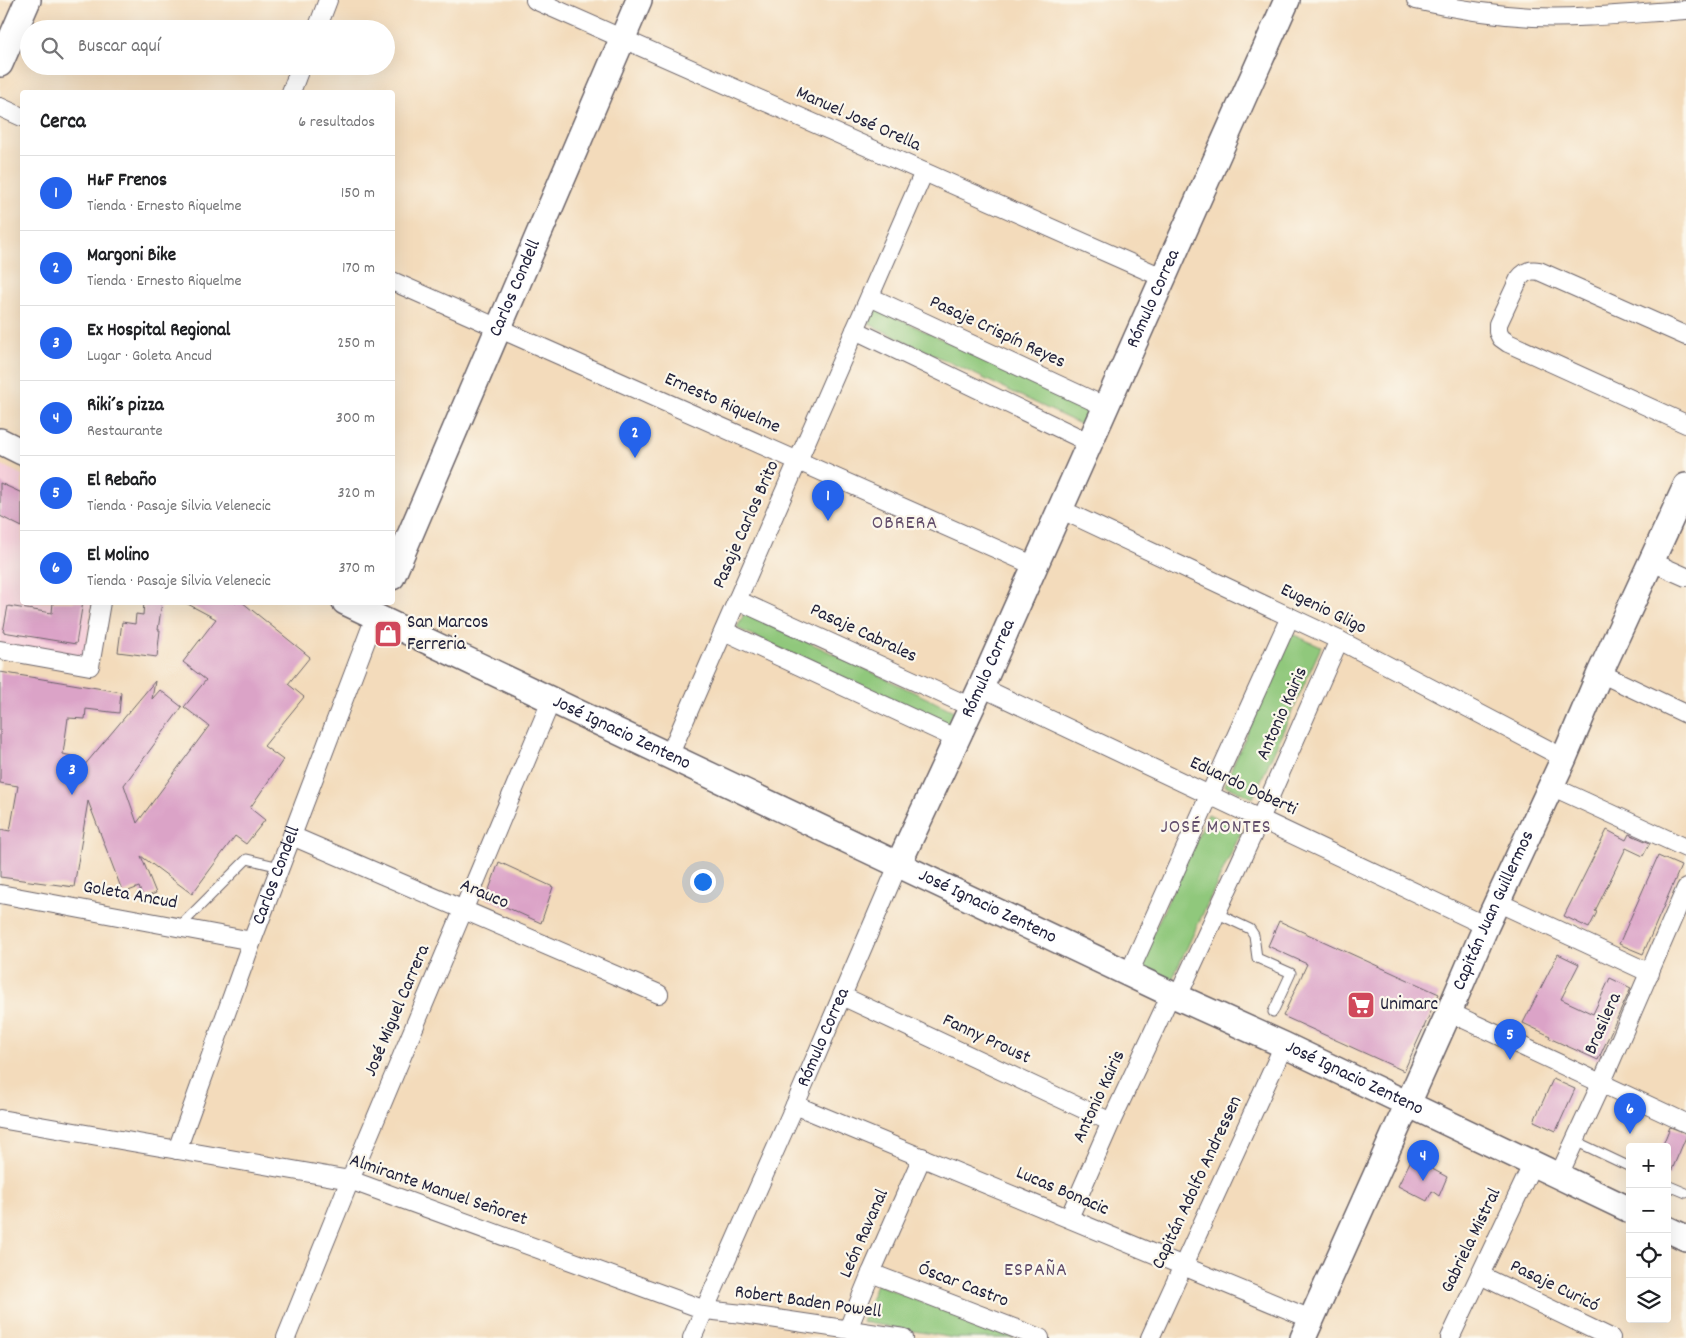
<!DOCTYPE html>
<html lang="es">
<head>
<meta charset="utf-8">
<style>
  :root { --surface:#fff; --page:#f6f6f6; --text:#202124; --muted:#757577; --line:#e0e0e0; --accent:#2563eb }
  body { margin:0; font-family:Dekko,sans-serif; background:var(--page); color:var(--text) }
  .controls { position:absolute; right:15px; bottom:15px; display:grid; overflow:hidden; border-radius:5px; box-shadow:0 5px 20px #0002 }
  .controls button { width:45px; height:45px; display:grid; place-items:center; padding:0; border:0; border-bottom:1px solid var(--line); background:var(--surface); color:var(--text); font:25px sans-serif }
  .you { position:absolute; left:702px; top:881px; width:18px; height:18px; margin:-12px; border:4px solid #fff; border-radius:50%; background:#1a73e8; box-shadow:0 0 0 8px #1a73e833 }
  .badge { display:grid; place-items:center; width:32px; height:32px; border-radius:50%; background:var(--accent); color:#fff; font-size:16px; font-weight:700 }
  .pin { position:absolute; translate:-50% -41px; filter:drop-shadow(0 1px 2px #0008) }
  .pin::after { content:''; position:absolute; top:26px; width:18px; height:15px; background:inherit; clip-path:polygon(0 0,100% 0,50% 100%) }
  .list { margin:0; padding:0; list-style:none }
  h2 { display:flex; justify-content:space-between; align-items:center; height:65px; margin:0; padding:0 20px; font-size:21px }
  h2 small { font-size:16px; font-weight:400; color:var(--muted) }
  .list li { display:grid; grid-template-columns:32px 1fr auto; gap:15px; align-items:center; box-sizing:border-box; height:75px; padding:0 20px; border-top:1px solid var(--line) }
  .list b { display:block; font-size:19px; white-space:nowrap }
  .list p { margin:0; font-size:16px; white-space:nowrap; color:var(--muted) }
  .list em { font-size:16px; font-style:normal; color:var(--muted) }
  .icon { flex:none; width:28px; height:28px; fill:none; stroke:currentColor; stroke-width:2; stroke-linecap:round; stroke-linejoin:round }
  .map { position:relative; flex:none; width:1686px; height:1338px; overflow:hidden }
  .search { position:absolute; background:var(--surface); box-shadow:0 5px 20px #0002; left:20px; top:20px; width:375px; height:55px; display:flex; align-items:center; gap:12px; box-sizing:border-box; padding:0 18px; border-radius:28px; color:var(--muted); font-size:19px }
  .panel { position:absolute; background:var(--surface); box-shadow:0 5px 20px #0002; left:20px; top:90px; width:375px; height:515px; border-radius:5px }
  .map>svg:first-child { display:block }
</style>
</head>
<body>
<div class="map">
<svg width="1686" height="1338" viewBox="0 0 1686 1338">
  <rect width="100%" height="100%" fill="#fbf7ec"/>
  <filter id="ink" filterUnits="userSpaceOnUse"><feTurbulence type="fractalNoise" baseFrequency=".02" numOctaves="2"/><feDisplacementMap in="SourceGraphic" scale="10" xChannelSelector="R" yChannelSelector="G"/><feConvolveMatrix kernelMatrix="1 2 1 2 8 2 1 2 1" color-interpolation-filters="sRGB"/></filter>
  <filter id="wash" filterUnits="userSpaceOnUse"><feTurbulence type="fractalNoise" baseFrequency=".0096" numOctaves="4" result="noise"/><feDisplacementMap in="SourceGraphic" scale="20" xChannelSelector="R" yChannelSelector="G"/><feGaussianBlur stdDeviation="1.12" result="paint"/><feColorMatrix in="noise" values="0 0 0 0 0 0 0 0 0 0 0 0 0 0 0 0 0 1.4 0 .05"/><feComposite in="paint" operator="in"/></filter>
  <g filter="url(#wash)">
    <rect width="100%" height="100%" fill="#f3dbbb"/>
    <path fill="#f5cfda" d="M0,464L22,475V602L92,603L85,659L0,644Z"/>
    <path fill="#90c87b" stroke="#59755b" d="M876,308L1090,409L1082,425L869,324Z
      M745,612L958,713L950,729L737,628Z
      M1292,634L1321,647L1253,798L1224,785Z
      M1208,814L1242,830L1171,982L1138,966Z
      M876,1284L1015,1338H954L862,1322Z"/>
    <g id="blocks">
      <path fill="#dba3c7" d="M0,483L22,493V527L0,516Z
        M53,602H83L76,644L3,632L8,606L52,613Z
        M144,602H162L158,630H160L157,657L118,652L122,622L135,624L136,614L143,615Z
        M184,602H242L310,657L288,684L304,697L264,746L283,760L250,808L265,820L246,844L235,836L192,894L141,856L156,893L143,898L139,887L123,893L88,801L74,887L0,877V829L10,831L18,786L0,783V672L121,692L119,713L86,709L85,719L68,718L63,754L80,758L78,773L155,681L152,699L160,690L182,707L124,785L137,823L209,726L184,707L206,680L183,662L216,619Z
        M1607,830L1626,840L1629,834L1650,843L1643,856L1626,848L1595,911L1597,912L1589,928L1564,916Z
        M1658,856L1681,866L1643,954L1619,944Z
        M499,862L553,887L541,923L486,898Z
        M1279,921L1439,994L1404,1071L1283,1016L1307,964L1268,946Z
        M1558,954L1579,964L1561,999L1593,1014L1610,978L1631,988L1598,1060L1549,1038L1550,1036L1523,1023Z
        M1553,1079L1575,1089L1556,1131L1534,1121Z
        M1670,1127L1686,1133V1137L1668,1179L1667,1147H1662Z
        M1412,1158L1447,1177L1439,1196L1432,1191L1427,1201L1398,1186Z"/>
    </g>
  </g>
  <g filter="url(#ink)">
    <use href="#blocks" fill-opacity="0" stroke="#6b6368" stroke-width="1"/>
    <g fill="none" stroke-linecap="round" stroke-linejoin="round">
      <defs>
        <path id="lane" d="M1216,913L1250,929L1254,935L1257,958L1291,973L1273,1012
          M179,927L247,859L280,867
          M1575,1141L1630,1167
          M1667,1185L1686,1193"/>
        <g id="street">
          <path d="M535,0L1164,278"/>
          <path d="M1416,0C1455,9 1494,15 1533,17C1584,19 1635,13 1686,10"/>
          <path d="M317,29L328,0"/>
          <path d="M291,92L301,66"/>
          <path d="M0,107L22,117"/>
          <path d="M392,281L1035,566"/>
          <path d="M870,297L1106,407"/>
          <path d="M855,330L1090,443"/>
          <path d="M1686,336L1539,271C1530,269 1524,272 1519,279L1498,324V332L1501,338L1508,343L1686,424"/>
          <path d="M1060,509L1339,640L1564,758"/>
          <path d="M1652,562L1686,577"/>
          <path d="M737,600L971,707"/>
          <path d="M724,631L957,739"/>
          <path d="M0,650L90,666L101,602"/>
          <path d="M1600,673L1686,714"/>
          <path d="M981,687L1486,926"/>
          <path d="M669,756L924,172"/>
          <path d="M1551,786L1686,848"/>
          <path d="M292,836L659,994"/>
          <path d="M0,894L252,941"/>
          <path d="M1497,902L1650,973"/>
          <path d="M1129,973L1290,617"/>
          <path d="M842,996L1111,1122"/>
          <path d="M1178,996L1260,819L1339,640"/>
          <path d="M1449,1012L1686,1123"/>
          <path d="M795,1105L1311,1319"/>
          <path d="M0,1119L350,1180L705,1310L743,1314L904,1338"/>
          <path id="s1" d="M177,1150L252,941L375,617"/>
          <path d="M1559,1175L1601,1084L1686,888"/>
          <path d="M1069,1218L1111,1122L1171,994"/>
          <path d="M871,1273L1040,1338"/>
          <path d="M1480,1275L1611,1338"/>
          <path d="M848,1329L871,1273L922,1157"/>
          <path d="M286,1338L350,1180L551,701"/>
          <path id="s2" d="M692,1338L795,1105L899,863"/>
          <path d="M1150,1338L1284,1045"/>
          <path d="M1450,1338L1533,1163"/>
        </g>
        <g id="secondary">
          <path d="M0,64L28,0"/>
          <path d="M0,441L22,452"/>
          <path id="s3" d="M392,577L639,0"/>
          <path id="s4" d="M345,602L1171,994L1284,1045L1630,1210"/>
          <path id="s5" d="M899,863L981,687L1287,0"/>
          <path d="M1667,1229L1686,1238"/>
          <path id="s6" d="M1303,1338L1449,1012L1486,926L1564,758L1600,673L1686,486"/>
        </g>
      </defs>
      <use href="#lane" stroke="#6b6368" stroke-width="11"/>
      <use href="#street" stroke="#6b6368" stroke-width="20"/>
      <use href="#secondary" stroke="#6b6368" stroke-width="28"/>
      <use href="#lane" stroke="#fff" stroke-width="9"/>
      <use href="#street" stroke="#fff" stroke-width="18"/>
      <use href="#secondary" stroke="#fff" stroke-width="25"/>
    </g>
  </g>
  <defs>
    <symbol id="shop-square" viewBox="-11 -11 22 22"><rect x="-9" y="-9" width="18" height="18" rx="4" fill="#d1495b" stroke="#fbf7ec"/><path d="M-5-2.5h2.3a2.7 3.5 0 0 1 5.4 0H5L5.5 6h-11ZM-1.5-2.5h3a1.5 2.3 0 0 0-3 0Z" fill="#fff"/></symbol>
    <symbol id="supermarket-square" viewBox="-11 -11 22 22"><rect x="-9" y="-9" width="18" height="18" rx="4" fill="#d1495b" stroke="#fbf7ec"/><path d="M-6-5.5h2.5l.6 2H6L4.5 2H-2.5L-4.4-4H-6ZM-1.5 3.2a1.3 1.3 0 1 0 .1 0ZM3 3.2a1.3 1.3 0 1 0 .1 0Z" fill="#fff"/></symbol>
  </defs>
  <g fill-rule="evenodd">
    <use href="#shop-square" x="372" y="618" width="32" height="32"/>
    <use href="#supermarket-square" x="1345" y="989" width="32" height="32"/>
  </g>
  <g text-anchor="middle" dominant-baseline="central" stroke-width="4.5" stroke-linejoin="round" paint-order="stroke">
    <g font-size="19" fill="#22223b" stroke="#fbf7ec">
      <text transform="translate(858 120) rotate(24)">Manuel José Orella</text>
      <text stroke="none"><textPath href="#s3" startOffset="314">Carlos Condell</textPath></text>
      <text stroke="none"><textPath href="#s5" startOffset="619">Rómulo Correa</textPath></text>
      <text transform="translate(997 333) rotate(25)">Pasaje Crispín Reyes</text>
      <text transform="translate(722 404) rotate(24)">Ernesto Riquelme</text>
      <text transform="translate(747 525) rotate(-66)">Pasaje Carlos Brito</text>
      <text transform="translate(1323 610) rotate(26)">Eugenio Gligo</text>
      <text transform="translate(863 634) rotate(25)">Pasaje Cabrales</text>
      <text stroke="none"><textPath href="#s5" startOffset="214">Rómulo Correa</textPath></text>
      <text transform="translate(1283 714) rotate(-66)">Antonio Kairis</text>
      <text stroke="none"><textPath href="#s4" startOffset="306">José Ignacio Zenteno</textPath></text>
      <text transform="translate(1243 787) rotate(25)">Eduardo Doberti</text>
      <text stroke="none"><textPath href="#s1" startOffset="292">Carlos Condell</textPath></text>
      <text transform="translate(484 895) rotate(23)">Arauco</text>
      <text transform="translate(130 896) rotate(10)">Goleta Ancud</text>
      <text stroke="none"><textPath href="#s4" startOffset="711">José Ignacio Zenteno</textPath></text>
      <text stroke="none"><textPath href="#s6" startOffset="468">Capitán Juan Guillermos</textPath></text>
      <text transform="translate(398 1011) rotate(-67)">José Miguel Carrera</text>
      <text transform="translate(1604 1024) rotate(-66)">Brasilera</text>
      <text stroke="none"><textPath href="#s2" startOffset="328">Rómulo Correa</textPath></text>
      <text transform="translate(986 1040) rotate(25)">Fanny Proust</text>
      <text stroke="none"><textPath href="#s4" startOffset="1116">José Ignacio Zenteno</textPath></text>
      <text transform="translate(1100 1097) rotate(-65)">Antonio Kairis</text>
      <text transform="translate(1198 1183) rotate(-65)">Capitán Adolfo Andressen</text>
      <text transform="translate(438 1191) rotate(19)">Almirante Manuel Señoret</text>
      <text transform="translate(1062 1192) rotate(23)">Lucas Bonacic</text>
      <text transform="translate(865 1234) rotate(-66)">León Ravanal</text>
      <text transform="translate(1472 1241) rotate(-64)">Gabriela Mistral</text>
      <text transform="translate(963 1286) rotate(21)">Óscar Castro</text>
      <text transform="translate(1554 1287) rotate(26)">Pasaje Curicó</text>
      <text transform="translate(808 1303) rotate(8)">Robert Baden Powell</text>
    </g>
    <g font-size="19" fill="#22223b" stroke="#fbf7ec" text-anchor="start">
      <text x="407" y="623">San Marcos<tspan x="407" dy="22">Ferreria</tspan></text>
      <text x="1380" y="1005">Unimarc</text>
    </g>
    <g font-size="20" letter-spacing="1" fill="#634f6c" stroke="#fbf7ec">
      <text x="905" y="524">OBRERA</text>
      <text x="1216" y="828">JOSÉ MONTES</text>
      <text x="1036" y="1271">ESPAÑA</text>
    </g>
  </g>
</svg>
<div class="controls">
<button>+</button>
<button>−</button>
<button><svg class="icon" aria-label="locate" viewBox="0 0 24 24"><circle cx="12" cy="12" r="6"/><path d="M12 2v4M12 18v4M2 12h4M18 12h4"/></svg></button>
<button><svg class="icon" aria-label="layers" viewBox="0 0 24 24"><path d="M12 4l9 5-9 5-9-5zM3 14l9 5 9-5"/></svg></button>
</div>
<div class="you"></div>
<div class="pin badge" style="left:828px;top:521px">1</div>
<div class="pin badge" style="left:635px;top:458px">2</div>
<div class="pin badge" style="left:72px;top:795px">3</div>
<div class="pin badge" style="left:1423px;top:1181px">4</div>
<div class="pin badge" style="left:1510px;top:1060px">5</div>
<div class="pin badge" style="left:1630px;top:1134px">6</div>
<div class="search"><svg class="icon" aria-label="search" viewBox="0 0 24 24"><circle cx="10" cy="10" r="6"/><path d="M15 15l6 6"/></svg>Buscar aquí</div>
<section class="panel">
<h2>Cerca<small>6 resultados</small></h2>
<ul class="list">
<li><span class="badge">1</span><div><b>H&amp;F Frenos</b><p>Tienda · Ernesto Riquelme</p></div><em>150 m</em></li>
<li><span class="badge">2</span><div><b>Margoni Bike</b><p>Tienda · Ernesto Riquelme</p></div><em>170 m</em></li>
<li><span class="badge">3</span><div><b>Ex Hospital Regional</b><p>Lugar · Goleta Ancud</p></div><em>250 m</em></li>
<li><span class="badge">4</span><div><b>Riki´s pizza</b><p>Restaurante</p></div><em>300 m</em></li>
<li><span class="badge">5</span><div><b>El Rebaño</b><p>Tienda · Pasaje Silvia Velenecic</p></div><em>320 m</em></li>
<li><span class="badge">6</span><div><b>El Molino</b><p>Tienda · Pasaje Silvia Velenecic</p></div><em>370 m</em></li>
</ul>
</section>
</div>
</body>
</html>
